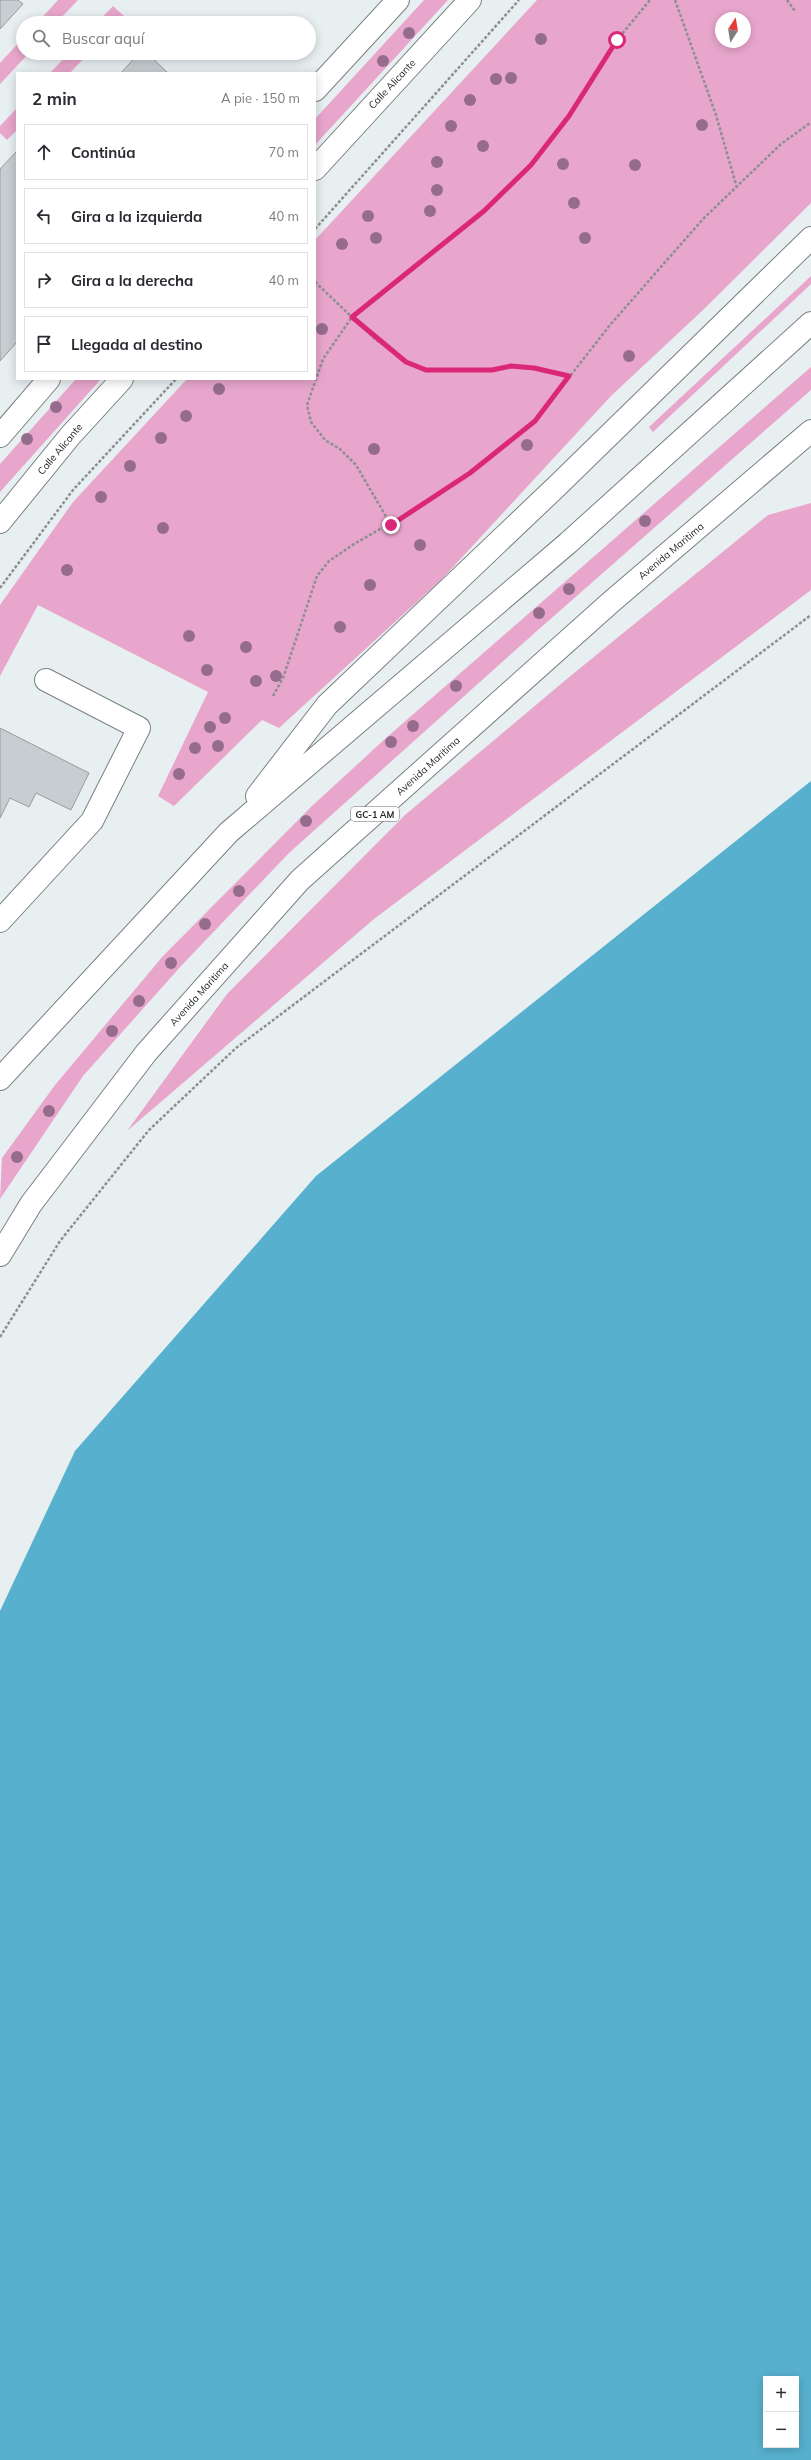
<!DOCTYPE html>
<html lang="es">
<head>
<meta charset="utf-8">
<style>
  :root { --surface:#fff; --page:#f2f2f3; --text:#2b2b33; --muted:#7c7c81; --line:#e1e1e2 }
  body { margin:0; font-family:Mulish,sans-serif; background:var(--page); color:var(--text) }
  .controls { position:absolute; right:12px; bottom:12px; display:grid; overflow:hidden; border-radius:0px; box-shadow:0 2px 10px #0003 }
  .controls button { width:36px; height:36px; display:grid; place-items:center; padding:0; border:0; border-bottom:1px solid var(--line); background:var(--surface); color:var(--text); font:20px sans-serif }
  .compass { position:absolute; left:715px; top:12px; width:36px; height:36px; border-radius:50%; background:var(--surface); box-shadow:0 2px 10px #0003; rotate:12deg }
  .stop { position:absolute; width:12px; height:12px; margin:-9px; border:3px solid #db2777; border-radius:50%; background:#fff }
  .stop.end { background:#db2777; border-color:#fff; box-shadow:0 1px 4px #0008 }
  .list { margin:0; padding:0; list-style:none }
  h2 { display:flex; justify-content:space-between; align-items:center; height:52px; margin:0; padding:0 16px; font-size:17px }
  h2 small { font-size:13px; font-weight:400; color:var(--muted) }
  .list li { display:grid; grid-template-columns:26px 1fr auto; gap:12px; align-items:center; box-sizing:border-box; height:56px; margin:0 8px 8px; padding:0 8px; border:1px solid var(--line); border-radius:0px }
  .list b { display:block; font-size:15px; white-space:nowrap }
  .list em { font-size:13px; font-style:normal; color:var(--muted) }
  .icon { flex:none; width:22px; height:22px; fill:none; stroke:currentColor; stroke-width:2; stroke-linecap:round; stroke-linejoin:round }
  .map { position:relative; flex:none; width:811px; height:2460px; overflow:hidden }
  .search { position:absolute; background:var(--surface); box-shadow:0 2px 10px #0003; left:16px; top:16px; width:300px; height:44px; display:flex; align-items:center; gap:10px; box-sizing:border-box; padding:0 14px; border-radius:22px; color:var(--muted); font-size:15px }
  .panel { position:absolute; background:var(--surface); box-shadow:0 2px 10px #0003; left:16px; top:72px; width:300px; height:308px; border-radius:0px }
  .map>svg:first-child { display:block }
</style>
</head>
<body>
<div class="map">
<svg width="811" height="2460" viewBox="0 0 811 2460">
  <rect width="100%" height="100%" fill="#e8eff1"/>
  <path fill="#e8a6cd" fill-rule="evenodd" d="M58,0H78L56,23H37Z
    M424,0H448L315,145V119Z
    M537,0H811V203L703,310L611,396L442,579L279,728L262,720L174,806L158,796L208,692L38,605L0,676V605L73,502L187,379H315V240ZM721,18H745V42H721Z
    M113,6L124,16L117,23H97Z
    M23,38V53H29L0,84V63Z
    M69,53H89L70,73H50Z
    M17,108V130L7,140L0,133V126Z
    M811,276V284L653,432L649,427Z
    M811,367V390L538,630L289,853L182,965L83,1076L0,1199L2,1158L55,1085L163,956L312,806L386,738Z
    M76,379H101L0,492V464Z
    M811,503V590L374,919L127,1131L227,994L405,815L568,678L768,515Z"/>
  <path fill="#57b1ce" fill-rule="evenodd" d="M811,781V2460H0V1611L75,1451L316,1176ZM766,2379H796V2445H766Z"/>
  <path fill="#c7cdd0" stroke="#969c9e" d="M0,0H18L23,4L0,29Z
    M139,53H147L168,73H121Z
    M17,151V342L0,361V169Z
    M0,728L89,773L71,810L36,793L29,807L10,798L0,818Z"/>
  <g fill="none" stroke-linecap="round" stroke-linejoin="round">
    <defs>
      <path id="minor" d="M315,90L398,0
        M315,169L470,0
        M0,436L49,379
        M0,522L70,436L122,379
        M0,921L92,821L139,728L46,680"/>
      <path id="highway" d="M257,796L327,705L557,486L811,238
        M0,1079L229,832L568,543L811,323
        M0,1255L31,1204L146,1053L300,880L611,602L811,431"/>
    </defs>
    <use href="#minor" stroke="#7a8082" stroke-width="24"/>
    <use href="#highway" stroke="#7a8082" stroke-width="24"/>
    <path stroke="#8b8f91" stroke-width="2.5" stroke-dasharray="3 2" stroke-linecap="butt" d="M675,0L716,115L737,188
      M787,0L795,11
      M315,229L519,0
      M315,282L375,339L406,362L426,370H491L511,366L534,368L569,376
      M391,525L356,465L340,449L325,440L311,422L307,405L323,359L352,317L484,211L531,165L569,116L617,40L650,0
      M0,588L73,490L176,379
      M273,696L283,678L317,576L329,561L354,544L431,500L470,473L535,421L610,325L703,219L781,144L810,123
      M0,1337L60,1241L149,1130L236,1048L811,615"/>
    <use href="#minor" stroke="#fff" stroke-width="22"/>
    <use href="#highway" stroke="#fff" stroke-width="22"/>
  </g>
  <g fill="#966c8d">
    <circle cx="409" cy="33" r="6"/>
    <circle cx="541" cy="39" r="6"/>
    <circle cx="383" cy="61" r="6"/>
    <circle cx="511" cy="78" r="6"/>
    <circle cx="496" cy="79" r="6"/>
    <circle cx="470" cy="100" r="6"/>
    <circle cx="702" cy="125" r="6"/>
    <circle cx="451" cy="126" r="6"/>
    <circle cx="483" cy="146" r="6"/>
    <circle cx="437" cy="162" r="6"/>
    <circle cx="563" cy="164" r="6"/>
    <circle cx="635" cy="165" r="6"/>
    <circle cx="437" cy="190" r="6"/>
    <circle cx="574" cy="203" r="6"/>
    <circle cx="430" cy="211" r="6"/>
    <circle cx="368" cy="216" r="6"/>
    <circle cx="376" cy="238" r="6"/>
    <circle cx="585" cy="238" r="6"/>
    <circle cx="342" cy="244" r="6"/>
    <circle cx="322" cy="329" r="6"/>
    <circle cx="629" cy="356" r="6"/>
    <circle cx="219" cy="389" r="6"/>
    <circle cx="56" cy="407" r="6"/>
    <circle cx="186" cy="416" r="6"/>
    <circle cx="161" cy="438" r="6"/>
    <circle cx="27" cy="439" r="6"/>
    <circle cx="527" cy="445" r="6"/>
    <circle cx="374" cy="449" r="6"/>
    <circle cx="130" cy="466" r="6"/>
    <circle cx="101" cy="497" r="6"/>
    <circle cx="645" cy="521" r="6"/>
    <circle cx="163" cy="528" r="6"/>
    <circle cx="420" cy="545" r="6"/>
    <circle cx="67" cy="570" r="6"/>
    <circle cx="370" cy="585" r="6"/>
    <circle cx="569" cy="589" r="6"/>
    <circle cx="539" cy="613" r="6"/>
    <circle cx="340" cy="627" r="6"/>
    <circle cx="189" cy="636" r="6"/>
    <circle cx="246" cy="647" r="6"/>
    <circle cx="207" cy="670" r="6"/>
    <circle cx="276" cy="676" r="6"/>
    <circle cx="256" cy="681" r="6"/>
    <circle cx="456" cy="686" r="6"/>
    <circle cx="225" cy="718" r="6"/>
    <circle cx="413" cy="726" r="6"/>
    <circle cx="210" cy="727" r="6"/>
    <circle cx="391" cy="742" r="6"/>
    <circle cx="218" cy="746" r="6"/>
    <circle cx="195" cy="748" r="6"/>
    <circle cx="179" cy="774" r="6"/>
    <circle cx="306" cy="821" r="6"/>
    <circle cx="239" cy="891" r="6"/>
    <circle cx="205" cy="924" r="6"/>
    <circle cx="171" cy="963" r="6"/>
    <circle cx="139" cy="1001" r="6"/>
    <circle cx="112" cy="1031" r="6"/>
    <circle cx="49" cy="1111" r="6"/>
    <circle cx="17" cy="1157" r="6"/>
  </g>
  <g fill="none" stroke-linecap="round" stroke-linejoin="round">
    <path stroke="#db2777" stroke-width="5" d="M391,525L470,473L535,421L569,376L534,368L511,366L492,370H426L406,362L352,317L484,211L531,165L569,116L617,40"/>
  </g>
  <g text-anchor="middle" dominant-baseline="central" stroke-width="4" stroke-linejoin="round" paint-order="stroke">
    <rect fill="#fff" stroke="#676869" stroke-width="1" x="351" y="807" width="48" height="14" rx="3"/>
    <g font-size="9" font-weight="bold" fill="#262829">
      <text x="375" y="814">GC-1 AM</text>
    </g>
    <g font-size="10" fill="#262829" stroke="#fff">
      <text transform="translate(392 84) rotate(-47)">Calle Alicante</text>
      <text transform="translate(60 449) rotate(-50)">Calle Alicante</text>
      <text transform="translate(671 551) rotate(-40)">Avenida Maritima</text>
      <text transform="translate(428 766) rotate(-42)">Avenida Maritima</text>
      <text transform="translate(199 994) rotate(-48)">Avenida Maritima</text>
    </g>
  </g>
</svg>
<div class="controls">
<button>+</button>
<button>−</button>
</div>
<svg class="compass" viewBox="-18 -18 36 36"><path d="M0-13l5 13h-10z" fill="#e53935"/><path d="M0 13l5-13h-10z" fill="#7c7c81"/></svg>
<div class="stop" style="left:617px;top:40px"></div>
<div class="stop end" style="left:391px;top:525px"></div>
<div class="search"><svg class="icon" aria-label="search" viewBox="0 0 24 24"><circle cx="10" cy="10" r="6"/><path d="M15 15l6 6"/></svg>Buscar aquí</div>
<section class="panel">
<h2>2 min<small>A pie · 150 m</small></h2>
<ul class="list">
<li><svg class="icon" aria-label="ahead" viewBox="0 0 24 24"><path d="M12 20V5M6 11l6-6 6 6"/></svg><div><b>Continúa</b></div><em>70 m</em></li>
<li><svg class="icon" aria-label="left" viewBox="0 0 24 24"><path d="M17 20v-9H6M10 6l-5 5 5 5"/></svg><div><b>Gira a la izquierda</b></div><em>40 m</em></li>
<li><svg class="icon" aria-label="right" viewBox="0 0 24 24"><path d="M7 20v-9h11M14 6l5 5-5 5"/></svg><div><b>Gira a la derecha</b></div><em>40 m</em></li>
<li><svg class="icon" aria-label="arrive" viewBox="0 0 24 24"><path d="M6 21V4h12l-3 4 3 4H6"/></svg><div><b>Llegada al destino</b></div></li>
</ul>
</section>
</div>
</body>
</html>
